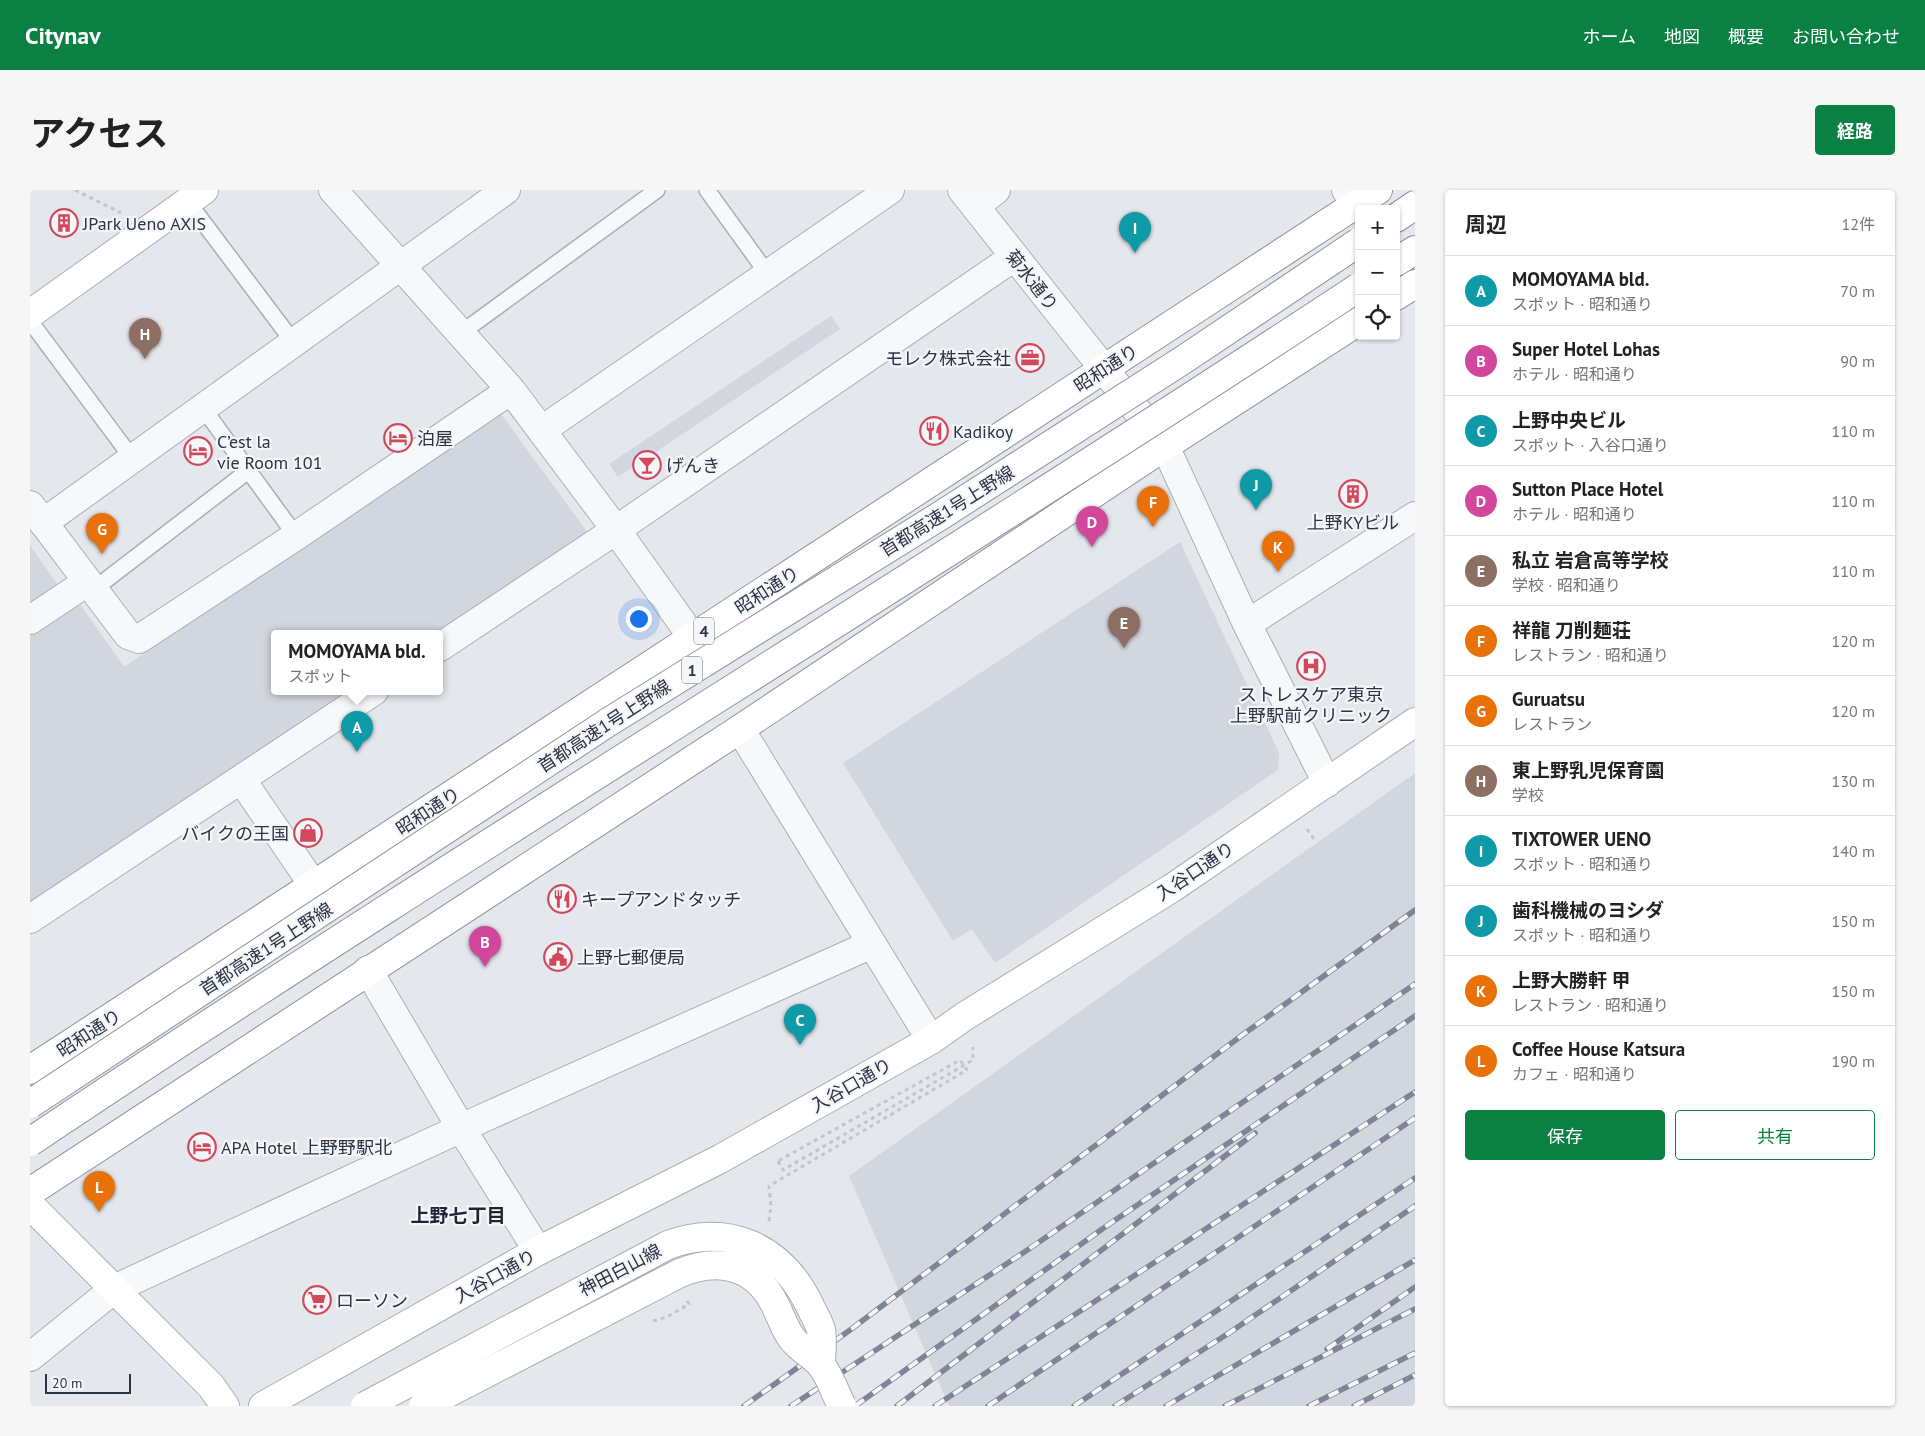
<!DOCTYPE html>
<html lang="ja">
<head>
<meta charset="utf-8">
<style>
  :root { --surface:#fff; --page:#f6f6f6; --text:#222; --muted:#767676; --line:#e0e0e0; --accent:#0b8043 }
  body { margin:0; font-family:"PT Sans","Noto Sans JP",sans-serif; background:var(--page); color:var(--text) }
  .controls { position:absolute; right:15px; top:15px; display:grid; overflow:hidden; border-radius:5px; box-shadow:0 1px 4px #0004 }
  .controls button { width:45px; height:45px; display:grid; place-items:center; padding:0; border:0; border-bottom:1px solid var(--line); background:var(--surface); color:var(--text); font:25px sans-serif }
  .scale { position:absolute; left:15px; bottom:12px; width:86px; box-sizing:border-box; padding-left:5px; border:2px solid #2b3445; border-top:0; font-size:14px; line-height:18px; white-space:nowrap; color:#2b3445; -webkit-text-stroke:4px #f4f6f9; paint-order:stroke }
  .you { position:absolute; left:608px; top:428px; width:18px; height:18px; margin:-12px; border:4px solid #fff; border-radius:50%; background:#1a73e8; box-shadow:0 0 0 8px #1a73e833 }
  .badge { display:grid; place-items:center; width:32px; height:32px; border-radius:50%; background:var(--accent); color:#fff; font-size:16px; font-weight:700 }
  .pin { position:absolute; translate:-50% -41px; filter:drop-shadow(0 1px 2px #0008) }
  .pin::after { content:''; position:absolute; top:26px; width:18px; height:15px; background:inherit; clip-path:polygon(0 0,100% 0,50% 100%) }
  .popup { position:absolute; left:241px; top:440px; width:172px; height:65px; box-sizing:border-box; display:grid; place-content:center; border-radius:5px; background:var(--surface); filter:drop-shadow(0 1px 4px #0005); font-size:16px; white-space:nowrap; color:var(--muted) }
  .popup b { font-size:19px; color:var(--text) }
  .popup::after { content:''; position:absolute; left:50%; top:100%; margin-left:-10px; border:10px solid transparent; border-top-color:var(--surface) }
  .list { margin:0; padding:0; list-style:none }
  h2 { display:flex; justify-content:space-between; align-items:center; height:65px; margin:0; padding:0 20px; font-size:21px }
  h2 small { font-size:16px; font-weight:400; color:var(--muted) }
  .list li { display:grid; grid-template-columns:32px 1fr auto; gap:15px; align-items:center; box-sizing:border-box; height:70px; padding:0 20px; border-top:1px solid var(--line) }
  .list b { display:block; font-size:19px; white-space:nowrap }
  .list p { margin:0; font-size:16px; white-space:nowrap; color:var(--muted) }
  .list em { font-size:16px; font-style:normal; color:var(--muted) }
  .actions { display:flex; gap:10px; padding:15px 20px }
  .actions a { flex:1; padding:11px 0; border:1px solid var(--accent); border-radius:5px; text-align:center; font-size:18px; color:var(--accent) }
  .actions .main { background:var(--accent); color:#fff }
  .icon { flex:none; width:28px; height:28px; fill:none; stroke:currentColor; stroke-width:2; stroke-linecap:round; stroke-linejoin:round }
  .map { position:relative; flex:none; width:1385px; height:1216px; overflow:hidden; border-radius:5px }
  header { display:flex; align-items:center; gap:30px; box-sizing:border-box; height:70px; padding:0 25px; background:var(--accent); color:#fff }
  header strong { font-size:24px }
  nav { display:flex; gap:28px; margin-inline-start:auto; font-size:18px }
  .intro { display:flex; align-items:center; justify-content:space-between; box-sizing:border-box; height:120px; padding:0 30px }
  h1 { margin:0; font-size:35px }
  .button { padding:12px 22px; border-radius:5px; background:var(--accent); color:#fff; font-size:18px; font-weight:700 }
  main { display:flex; gap:30px; padding:0 30px }
  aside { flex:1; background:var(--surface); border-radius:5px; box-shadow:0 1px 4px #0004 }
  .map>svg:first-child { display:block }
</style>
</head>
<body>
<header>
<strong>Citynav</strong>
<nav><a>ホーム</a><a>地図</a><a>概要</a><a>お問い合わせ</a></nav>
</header>
<div class="intro"><h1>アクセス</h1><a class="button">経路</a></div>
<main>
<div class="map">
<svg width="1385" height="1216" viewBox="0 0 1385 1216">
  <rect width="100%" height="100%" fill="#e4e7ec"/>
  <path fill="#d2d6de" d="M801,126L810,139L588,287L579,274Z
    M471,224L558,343L407,443H245V501H320L0,713V446L50,414L94,477Z
    M1150,352L1249,563L1248,580L965,773L942,739L923,751L813,573Z
    M0,355L30,398L0,417Z
    M1385,583V1216H919L819,986Z"/>
  <g fill="none" stroke-linecap="round" stroke-linejoin="round">
    <defs>
      <path id="lane" d="M677,0L737,83
        M158,12L264,153
        M0,131L102,268
        M431,143L627,0
        M173,218L266,346
        M63,400L218,281"/>
      <path id="street" d="M303,0L481,200L586,340L663,448
        M932,0L1135,256L1217,434L1297,593
        M1316,0L1326,15
        M945,16L966,0
        M512,240L860,0
        M0,315L98,445L109,449L266,346L481,200
        M13,333L476,0
        M0,430L57,392
        M1217,434L1385,326
        M410,457L586,340L984,67
        M710,539L901,850
        M211,589L284,696
        M0,729L344,501
        M338,780L431,938L508,1061
        M0,1167L84,1099L451,929L842,754"/>
      <path id="secondary" d="M0,124L174,0
        M0,1015L181,1196L195,1216
        M233,1216L508,1061L690,969L901,850L935,826L1142,698L1385,532"/>
      <path id="highway" d="M1366,28L1385,15
        M1366,72L1385,60
        M1366,106L1385,94
        M0,880L1348,0
        M0,1002L710,539L1135,256L1329,131"/>
    </defs>
    <use href="#lane" stroke="#a9aeb7" stroke-width="18"/>
    <use href="#street" stroke="#a9aeb7" stroke-width="30"/>
    <use href="#secondary" stroke="#a9aeb7" stroke-width="30"/>
    <use href="#highway" stroke="#8b94a3" stroke-width="30"/>
    <path stroke="#c2c5cb" stroke-width="3" stroke-dasharray="4 4" stroke-linecap="butt" d="M45,0L91,23
      M1277,639L1284,649
      M748,971L753,980L943,870V857
      M623,1131L637,1127L659,1114L657,1111"/>
    <use href="#lane" stroke="#f7f8fa" stroke-width="15"/>
    <use href="#street" stroke="#f7f8fa" stroke-width="28"/>
    <use href="#secondary" stroke="#fff" stroke-width="28"/>
    <use href="#highway" stroke="#fff" stroke-width="28"/>
    <defs>
      <path id="rail" d="M1297,1159L1385,1097
        M714,1216L820,1140L1211,846L1385,720
        M761,1216L993,1063L1385,794
        M825,1216L1075,1037L1385,826
        M867,1216L1225,943
        M905,1216L1385,902
        M958,1216L1385,928
        M1044,1216L1385,988
        M1085,1216L1199,1143L1385,1016
        M1136,1216L1385,1070
        M1195,1216L1385,1119
        M1279,1216L1385,1163
        M1324,1216L1385,1185"/>
    </defs>
    <use href="#rail" stroke="#7d8696" stroke-width="5.5"/>
    <use href="#rail" stroke="#f4f6f9" stroke-width="4" stroke-dasharray="11" stroke-linecap="butt"/>
    <defs>
      <path id="secondary-bridge" d="M335,1216L638,1055C699,1033 752,1057 780,1116C783,1123 789,1132 791,1140C793,1150 791,1164 791,1175
        M393,1216L650,1083C686,1068 723,1074 743,1111C750,1123 755,1142 765,1152C772,1160 784,1166 791,1175C800,1186 805,1203 812,1216"/>
      <path id="highway-bridge" d="M0,914L577,533L913,324L1153,170L1329,52
        M0,952C438,659 889,387 1329,97"/>
    </defs>
    <use href="#secondary-bridge" stroke="#a9aeb7" stroke-width="30" stroke-linecap="butt"/>
    <use href="#highway-bridge" stroke="#8b94a3" stroke-width="30" stroke-linecap="butt"/>
    <path stroke="#c2c5cb" stroke-width="3" stroke-dasharray="4 4" stroke-linecap="butt" d="M739,1031L741,1016L739,996L937,880L930,870L748,971"/>
    <use href="#secondary-bridge" stroke="#fff" stroke-width="28"/>
    <use href="#highway-bridge" stroke="#fff" stroke-width="28"/>
  </g>
  <defs>
    <symbol id="building-ring" viewBox="-11 -11 22 22"><circle r="9.5" fill="#f4f6f9" stroke="#d1495b" stroke-width="1.5"/><path d="M-4-6H4V6H1V3H-1V6H-4ZM-2.5-4.3h1.7v1.8h-1.7ZM.8-4.3h1.7v1.8H.8ZM-2.5-1h1.7V.8h-1.7ZM.8-1h1.7V.8H.8Z" fill="#d1495b"/></symbol>
    <symbol id="office-ring" viewBox="-11 -11 22 22"><circle r="9.5" fill="#f4f6f9" stroke="#d1495b" stroke-width="1.5"/><path d="M-6-3h4V-5.5h4V-3h4V5H-6ZM-1-4.5V-3h2v-1.5ZM-6 0V1H6V0Z" fill="#d1495b"/></symbol>
    <symbol id="restaurant-ring" viewBox="-11 -11 22 22"><circle r="9.5" fill="#f4f6f9" stroke="#d1495b" stroke-width="1.5"/><path d="M-5-6h1v4h1v-4h1v4h1v-4h1v5L-1.5 .5V6h-2V.5L-5-1ZM5-6V6H3V1.5H1.5Q1.5-4 5-6Z" fill="#d1495b"/></symbol>
    <symbol id="hotel-ring" viewBox="-11 -11 22 22"><circle r="9.5" fill="#f4f6f9" stroke="#d1495b" stroke-width="1.5"/><path d="M-6-4.5h1.5V1H6V5H4.5V3h-9V5H-6ZM-4 0a1.8 1.8 0 1 1 3.6 0ZM.5 0V-2.5h3Q6-2.5 6 0Z" fill="#d1495b"/></symbol>
    <symbol id="bar-ring" viewBox="-11 -11 22 22"><circle r="9.5" fill="#f4f6f9" stroke="#d1495b" stroke-width="1.5"/><path d="M-6-5H6L.8 .8V4.5H3.5V6h-7V4.5H-.8V.8Z" fill="#d1495b"/></symbol>
    <symbol id="hospital-ring" viewBox="-11 -11 22 22"><circle r="9.5" fill="#f4f6f9" stroke="#d1495b" stroke-width="1.5"/><path d="M-5-5h3v3.5h4V-5h3V5h-3V1.5h-4V5h-3Z" fill="#d1495b"/></symbol>
    <symbol id="shop-ring" viewBox="-11 -11 22 22"><circle r="9.5" fill="#f4f6f9" stroke="#d1495b" stroke-width="1.5"/><path d="M-5-2.5h2.3a2.7 3.5 0 0 1 5.4 0H5L5.5 6h-11ZM-1.5-2.5h3a1.5 2.3 0 0 0-3 0Z" fill="#d1495b"/></symbol>
    <symbol id="civic-ring" viewBox="-11 -11 22 22"><circle r="9.5" fill="#f4f6f9" stroke="#d1495b" stroke-width="1.5"/><path d="M-.6-6.5H3V-4.5H.6V-3L4-1V1h2V6H-6V1h2V-1L-.6-3ZM-1.2 2.5V6h2.4V2.5Z" fill="#d1495b"/></symbol>
    <symbol id="supermarket-ring" viewBox="-11 -11 22 22"><circle r="9.5" fill="#f4f6f9" stroke="#d1495b" stroke-width="1.5"/><path d="M-6-5.5h2.5l.6 2H6L4.5 2H-2.5L-4.4-4H-6ZM-1.5 3.2a1.3 1.3 0 1 0 .1 0ZM3 3.2a1.3 1.3 0 1 0 .1 0Z" fill="#d1495b"/></symbol>
  </defs>
  <g fill-rule="evenodd">
    <use href="#building-ring" x="18" y="17" width="32" height="32"/>
    <use href="#office-ring" x="984" y="152" width="32" height="32"/>
    <use href="#restaurant-ring" x="888" y="225" width="32" height="32"/>
    <use href="#hotel-ring" x="352" y="232" width="32" height="32"/>
    <use href="#hotel-ring" x="152" y="245" width="32" height="32"/>
    <use href="#bar-ring" x="601" y="259" width="32" height="32"/>
    <use href="#building-ring" x="1307" y="288" width="32" height="32"/>
    <use href="#hospital-ring" x="1265" y="460" width="32" height="32"/>
    <use href="#shop-ring" x="262" y="627" width="32" height="32"/>
    <use href="#restaurant-ring" x="516" y="693" width="32" height="32"/>
    <use href="#civic-ring" x="512" y="751" width="32" height="32"/>
    <use href="#hotel-ring" x="156" y="941" width="32" height="32"/>
    <use href="#supermarket-ring" x="271" y="1094" width="32" height="32"/>
  </g>
  <g text-anchor="middle" dominant-baseline="central" stroke-width="4.5" stroke-linejoin="round" paint-order="stroke">
    <g fill="#f4f6f9" stroke="#676e7b" stroke-width="1">
      <rect x="664" y="427.5" width="20" height="27" rx="4"/>
      <rect x="652" y="466.5" width="20" height="27" rx="4"/>
    </g>
    <g font-size="16" font-weight="bold" fill="#2b3445">
      <text x="674" y="441">4</text>
      <text x="662" y="480">1</text>
    </g>
    <g font-size="18" fill="#2b3445" stroke="#f4f6f9" text-anchor="start">
      <text x="53" y="33">JPark Ueno AXIS</text>
      <text x="981" y="168" text-anchor="end">モレク株式会社</text>
      <text x="923" y="241">Kadikoy</text>
      <text x="387" y="248">泊屋</text>
      <text x="187" y="251">C’est la<tspan x="187" dy="21">vie Room 101</tspan></text>
      <text x="636" y="275">げんき</text>
      <text x="1323" y="332" text-anchor="middle">上野KYビル</text>
      <text x="1281" y="504" text-anchor="middle">ストレスケア東京<tspan x="1281" dy="21">上野駅前クリニック</tspan></text>
      <text x="259" y="643" text-anchor="end">バイクの王国</text>
      <text x="551" y="709">キープアンドタッチ</text>
      <text x="547" y="767">上野七郵便局</text>
      <text x="191" y="957">APA Hotel 上野野駅北</text>
      <text x="306" y="1110">ローソン</text>
    </g>
    <g font-size="18" fill="#2b3445" stroke="#f4f6f9">
      <text transform="translate(1002 90) rotate(52)">菊水通り</text>
      <text transform="translate(1076 178) rotate(-33)">昭和通り</text>
      <text transform="translate(917 321) rotate(-32)">首都高速1号上野線</text>
      <text transform="translate(737 400) rotate(-33)">昭和通り</text>
      <text transform="translate(574 536) rotate(-33)">首都高速1号上野線</text>
      <text transform="translate(398 621) rotate(-33)">昭和通り</text>
      <text transform="translate(1165 681) rotate(-34)">入谷口通り</text>
      <text transform="translate(236 759) rotate(-33)">首都高速1号上野線</text>
      <text transform="translate(59 843) rotate(-33)">昭和通り</text>
      <text transform="translate(821 895) rotate(-30)">入谷口通り</text>
      <text transform="translate(590 1080) rotate(-28)">神田白山線</text>
      <text transform="translate(465 1086) rotate(-29)">入谷口通り</text>
    </g>
    <g font-size="19" font-weight="bold" fill="#1d2536" stroke="#f4f6f9">
      <text x="428" y="1025">上野七丁目</text>
    </g>
  </g>
</svg>
<div class="controls">
<button>+</button>
<button>−</button>
<button><svg class="icon" aria-label="locate" viewBox="0 0 24 24"><circle cx="12" cy="12" r="6"/><path d="M12 2v4M12 18v4M2 12h4M18 12h4"/></svg></button>
</div>
<div class="scale">20 m</div>
<div class="you"></div>
<div class="pin badge" style="left:327px;top:562px;background:#0f9aa8">A</div>
<div class="popup"><b>MOMOYAMA bld.</b>スポット</div>
<div class="pin badge" style="left:455px;top:777px;background:#d1479c">B</div>
<div class="pin badge" style="left:770px;top:855px;background:#0f9aa8">C</div>
<div class="pin badge" style="left:1062px;top:357px;background:#d1479c">D</div>
<div class="pin badge" style="left:1094px;top:458px;background:#8d6e63">E</div>
<div class="pin badge" style="left:1123px;top:337px;background:#e8710a">F</div>
<div class="pin badge" style="left:72px;top:364px;background:#e8710a">G</div>
<div class="pin badge" style="left:115px;top:169px;background:#8d6e63">H</div>
<div class="pin badge" style="left:1105px;top:63px;background:#0f9aa8">I</div>
<div class="pin badge" style="left:1226px;top:320px;background:#0f9aa8">J</div>
<div class="pin badge" style="left:1248px;top:382px;background:#e8710a">K</div>
<div class="pin badge" style="left:69px;top:1022px;background:#e8710a">L</div>
</div>
<aside>
<h2>周辺<small>12件</small></h2>
<ul class="list">
<li><span class="badge" style="background:#0f9aa8">A</span><div><b>MOMOYAMA bld.</b><p>スポット · 昭和通り</p></div><em>70 m</em></li>
<li><span class="badge" style="background:#d1479c">B</span><div><b>Super Hotel Lohas</b><p>ホテル · 昭和通り</p></div><em>90 m</em></li>
<li><span class="badge" style="background:#0f9aa8">C</span><div><b>上野中央ビル</b><p>スポット · 入谷口通り</p></div><em>110 m</em></li>
<li><span class="badge" style="background:#d1479c">D</span><div><b>Sutton Place Hotel</b><p>ホテル · 昭和通り</p></div><em>110 m</em></li>
<li><span class="badge" style="background:#8d6e63">E</span><div><b>私立 岩倉高等学校</b><p>学校 · 昭和通り</p></div><em>110 m</em></li>
<li><span class="badge" style="background:#e8710a">F</span><div><b>祥龍 刀削麺荘</b><p>レストラン · 昭和通り</p></div><em>120 m</em></li>
<li><span class="badge" style="background:#e8710a">G</span><div><b>Guruatsu</b><p>レストラン</p></div><em>120 m</em></li>
<li><span class="badge" style="background:#8d6e63">H</span><div><b>東上野乳児保育園</b><p>学校</p></div><em>130 m</em></li>
<li><span class="badge" style="background:#0f9aa8">I</span><div><b>TIXTOWER UENO</b><p>スポット · 昭和通り</p></div><em>140 m</em></li>
<li><span class="badge" style="background:#0f9aa8">J</span><div><b>歯科機械のヨシダ</b><p>スポット · 昭和通り</p></div><em>150 m</em></li>
<li><span class="badge" style="background:#e8710a">K</span><div><b>上野大勝軒 甲</b><p>レストラン · 昭和通り</p></div><em>150 m</em></li>
<li><span class="badge" style="background:#e8710a">L</span><div><b>Coffee House Katsura</b><p>カフェ · 昭和通り</p></div><em>190 m</em></li>
</ul>
<div class="actions"><a class="main">保存</a><a>共有</a></div>
</aside>
</main>
</body>
</html>
